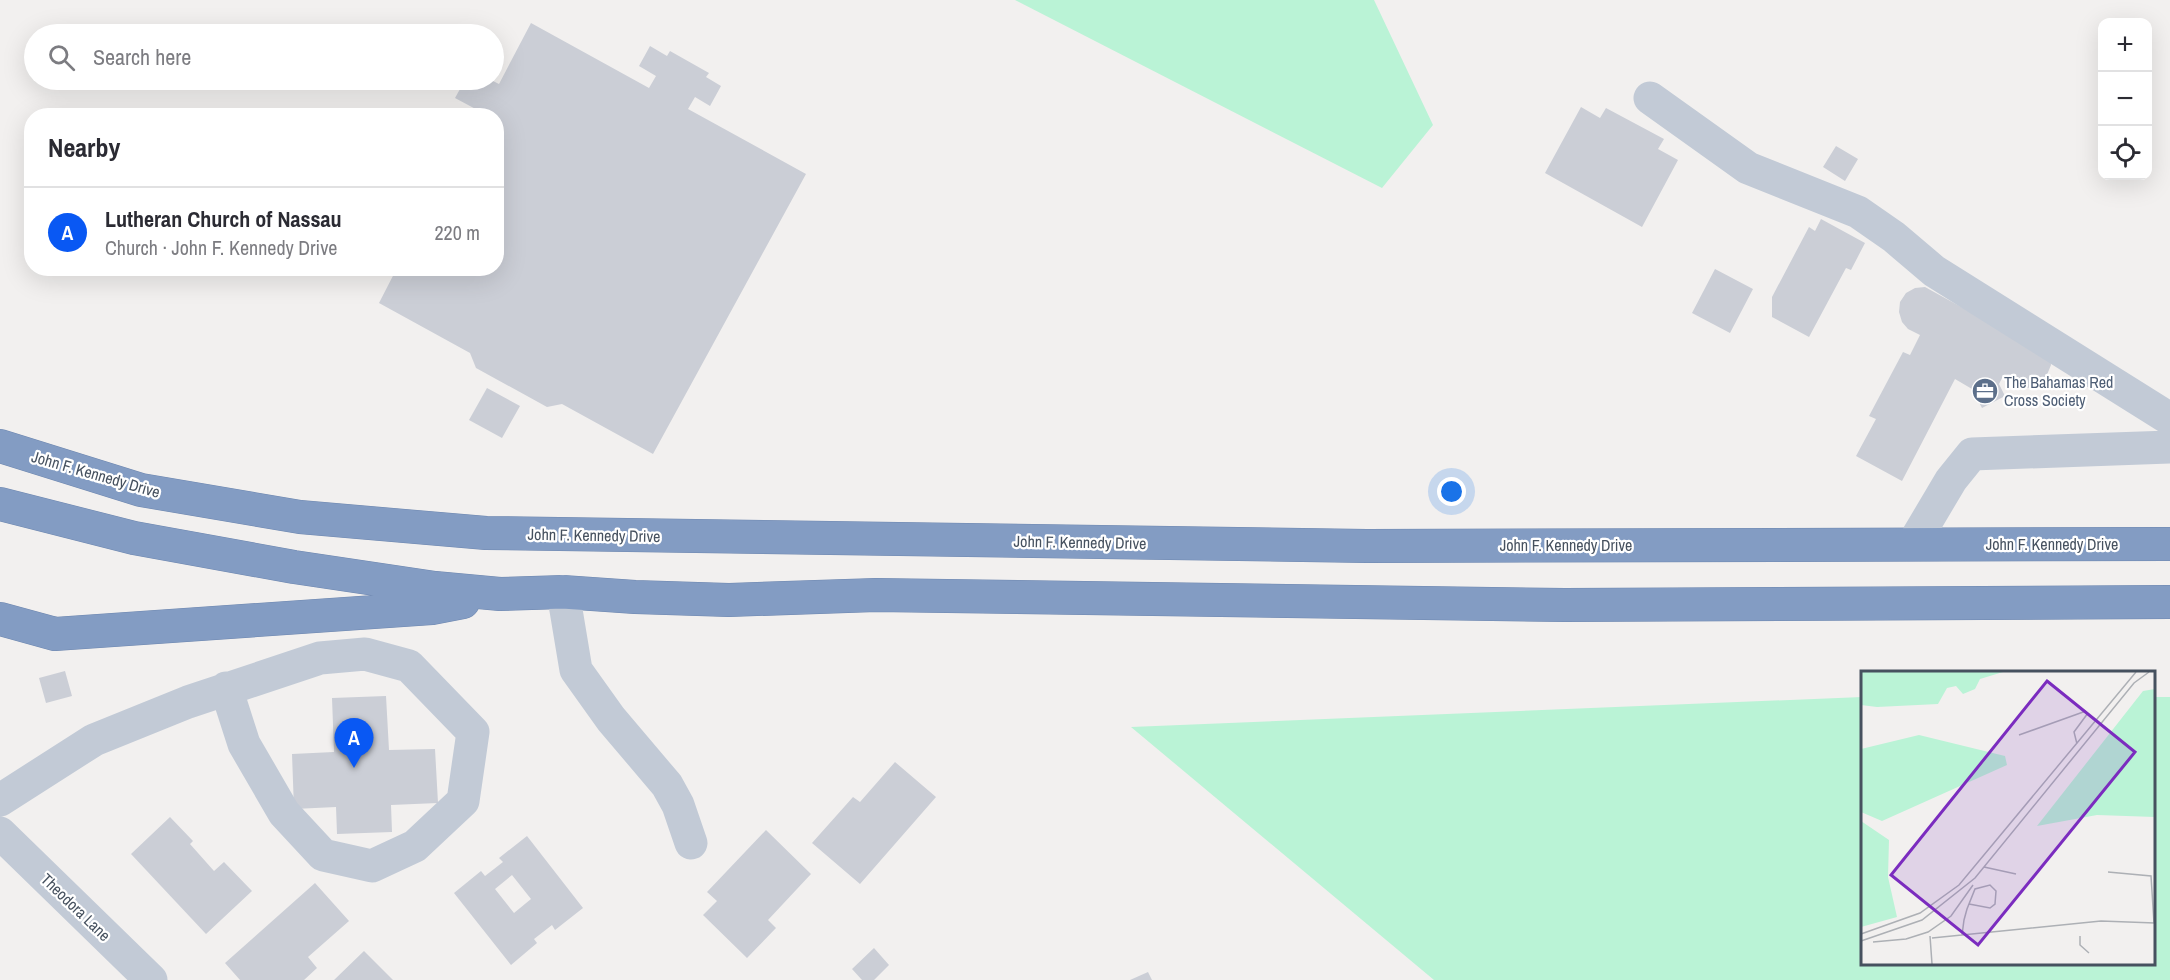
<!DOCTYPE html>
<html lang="en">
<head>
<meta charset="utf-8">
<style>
  :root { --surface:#fff; --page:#f7f7f7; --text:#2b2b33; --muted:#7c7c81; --line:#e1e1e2; --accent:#0958f3 }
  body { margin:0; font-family:"Archivo Narrow",sans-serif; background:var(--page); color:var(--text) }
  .controls { position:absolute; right:18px; top:18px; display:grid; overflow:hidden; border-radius:12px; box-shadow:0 6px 24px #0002 }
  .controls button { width:54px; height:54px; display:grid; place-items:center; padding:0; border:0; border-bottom:2px solid var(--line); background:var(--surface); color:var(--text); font:30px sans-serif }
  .you { position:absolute; left:1452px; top:492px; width:21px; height:21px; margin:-15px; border:4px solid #fff; border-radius:50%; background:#1a73e8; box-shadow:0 0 0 9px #1a73e833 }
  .badge { display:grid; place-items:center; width:39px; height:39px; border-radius:50%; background:var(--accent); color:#fff; font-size:20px; font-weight:700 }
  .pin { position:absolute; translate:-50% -50px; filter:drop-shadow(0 2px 3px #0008) }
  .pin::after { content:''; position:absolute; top:32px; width:21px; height:18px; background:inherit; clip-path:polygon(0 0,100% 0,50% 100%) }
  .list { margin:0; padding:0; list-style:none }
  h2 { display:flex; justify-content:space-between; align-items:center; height:78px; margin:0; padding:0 24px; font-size:26px }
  h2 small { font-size:20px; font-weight:400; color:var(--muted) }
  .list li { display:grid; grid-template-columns:39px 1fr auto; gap:18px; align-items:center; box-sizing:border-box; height:90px; padding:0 24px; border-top:2px solid var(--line) }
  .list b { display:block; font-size:22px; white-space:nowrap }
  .list p { margin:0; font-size:20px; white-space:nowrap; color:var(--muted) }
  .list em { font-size:20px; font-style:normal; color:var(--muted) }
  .icon { flex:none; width:33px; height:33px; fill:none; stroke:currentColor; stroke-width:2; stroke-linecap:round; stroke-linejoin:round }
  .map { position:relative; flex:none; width:2170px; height:980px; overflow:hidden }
  .search { position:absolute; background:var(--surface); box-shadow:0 6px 24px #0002; left:24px; top:24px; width:480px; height:66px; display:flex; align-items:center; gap:15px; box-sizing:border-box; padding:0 21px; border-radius:33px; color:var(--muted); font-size:22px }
  .panel { position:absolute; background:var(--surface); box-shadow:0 6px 24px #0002; left:24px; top:108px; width:480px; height:168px; border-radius:24px }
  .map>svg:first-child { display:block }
</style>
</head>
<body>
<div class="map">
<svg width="2170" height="980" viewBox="0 0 2170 980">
  <rect width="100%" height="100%" fill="#f2f0ef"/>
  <path fill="#baf3d6" d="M1015,0H1374L1433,125L1382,188Z
    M1862,697V964H2154V697H2170V980H1434L1131,727Z"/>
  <path fill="#cbced6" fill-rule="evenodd" d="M531,23L649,88L656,76L639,66L650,46L667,56L670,51L709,73L706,77L721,86L710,106L695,97L688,109L806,174L653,454L562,404L547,407L476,368L470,353L379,303L397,268H496V116H481L483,113L455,98L465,80H491L499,84Z
    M1581,107L1600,118L1606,108L1664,139L1658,149L1678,160L1642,227L1545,173Z
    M1836,146L1858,159L1845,181L1823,167Z
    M1821,219L1865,243L1851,270L1846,268L1809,337L1772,317V297L1809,227L1815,231Z
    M1715,269L1753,289L1730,333L1692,313Z
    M1925,287L2050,356L2051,365L2044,382L2036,387L2026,388L2002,378L1999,384L2005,396L1982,408L1972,389L1955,379L1902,481L1856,456L1876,419L1869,416L1903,352L1910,355L1920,335L1908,329L1902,322L1899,312L1900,302L1906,293L1915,288Z
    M487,388L520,406L502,438L469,420Z
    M65,671L72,696L46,703L39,678Z
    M386,696L389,750L435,749L438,803L391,805L392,832L337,834L336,807L294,809L292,754L334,752L332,698Z
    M895,762L936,797L860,884L812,843L853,797L860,802Z
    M170,817L193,841L190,844L214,871L224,862L252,891L206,934L131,854Z
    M766,830L811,874L768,920L776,928L747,958L703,915L717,901L707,892Z
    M527,836L583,908L555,930L552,925L534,939L537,943L511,965L454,893L481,871L485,876L503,862L499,858ZM512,875L531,899L514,913L495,889Z
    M315,883L349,921L308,957L317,968L304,980H240L225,963Z
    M874,948L889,965L874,980H862L852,969Z
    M364,951L393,980H334Z
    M1148,972L1152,980H1130Z"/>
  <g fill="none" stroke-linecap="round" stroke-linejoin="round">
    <defs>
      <path id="highway" d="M0,446L141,490L300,517L486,533L1367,546L2170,544
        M0,504L134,538L294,567L435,588L500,594L563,592L635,597L729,600L876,595L1565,605L2170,602
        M0,619L55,634L432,608L463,602"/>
    </defs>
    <use href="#highway" stroke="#6e87af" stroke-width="34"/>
    <path stroke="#c2cad6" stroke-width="33" d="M1650,98L1748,168L1858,212L1894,237L1934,271L2170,419
      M1913,544L1951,480L1972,454L2170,447
      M563,592L576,670L611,719L667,785L678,805L691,843
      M0,800L94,740L188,702L320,658L365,654L409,666L473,732L463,801L415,846L372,866L323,855L284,813L244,744L226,688
      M0,833L151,980"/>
    <use href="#highway" stroke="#839cc3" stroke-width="33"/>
  </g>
  <defs>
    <symbol id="office-disc" viewBox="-11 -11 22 22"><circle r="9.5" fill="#5c6f8a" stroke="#fff"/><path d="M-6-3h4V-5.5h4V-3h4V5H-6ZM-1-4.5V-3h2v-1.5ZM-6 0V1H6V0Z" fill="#fff"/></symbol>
  </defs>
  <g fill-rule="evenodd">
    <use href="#office-disc" x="1970" y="376" width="30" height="30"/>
  </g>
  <g text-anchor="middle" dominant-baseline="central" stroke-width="4.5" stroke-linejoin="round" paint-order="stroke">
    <g font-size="16" fill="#4e5e75" stroke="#fff" text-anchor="start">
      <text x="2004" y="382">The Bahamas Red<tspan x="2004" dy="18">Cross Society</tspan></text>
    </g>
    <g font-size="16" fill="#46515f" stroke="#fff">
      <text transform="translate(96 474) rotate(16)">John F. Kennedy Drive</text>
      <text transform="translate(594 535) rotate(1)">John F. Kennedy Drive</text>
      <text transform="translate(1080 542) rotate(1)">John F. Kennedy Drive</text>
      <text x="2052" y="544">John F. Kennedy Drive</text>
      <text x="1566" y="545">John F. Kennedy Drive</text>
      <text transform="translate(76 907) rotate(44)">Theodora Lane</text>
    </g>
  </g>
  <g transform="translate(1861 671)">
    <rect width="294" height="294" fill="#f2f0ef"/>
    <path d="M0,1H142L119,8L114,18L102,23L95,15L86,17L77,33L16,36L0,34ZM294,18V146L236,144L176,155L282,20ZM58,64L144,85L146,94L21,150L0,141V78ZM0,150L28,169L27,206L36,246L0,256Z" fill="#baf3d6"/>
    <path fill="none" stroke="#adb0b5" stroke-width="1.5" d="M158,64L225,40M216,73L213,61L227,42M123,196L155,203M247,201L290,205L293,252M0,263L59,242L98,214L275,1M101,264L103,249L106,238L114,218L129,214L135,220L134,233L129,237L108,233M69,265L71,293M219,265V274L228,282M71,267L240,250L294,252M0,270L61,249L114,207L273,12L288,1M12,271L45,268L67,261L90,245L112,214"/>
    <path fill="#7b2cbf" fill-opacity="0.15" stroke="#7b2cbf" stroke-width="3" d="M186,10L274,81L117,274L30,204Z"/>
    <rect width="294" height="294" fill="none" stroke="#46515f" stroke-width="3"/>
  </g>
</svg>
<div class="controls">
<button>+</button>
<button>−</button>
<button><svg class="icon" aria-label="locate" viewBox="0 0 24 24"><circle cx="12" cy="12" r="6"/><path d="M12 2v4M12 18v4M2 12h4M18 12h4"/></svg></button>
</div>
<div class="you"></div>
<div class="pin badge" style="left:354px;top:768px">A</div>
<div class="search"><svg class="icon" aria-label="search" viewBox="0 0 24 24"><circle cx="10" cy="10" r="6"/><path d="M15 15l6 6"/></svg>Search here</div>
<section class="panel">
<h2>Nearby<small></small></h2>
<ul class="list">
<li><span class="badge">A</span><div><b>Lutheran Church of Nassau</b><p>Church · John F. Kennedy Drive</p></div><em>220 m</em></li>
</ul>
</section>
</div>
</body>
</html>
